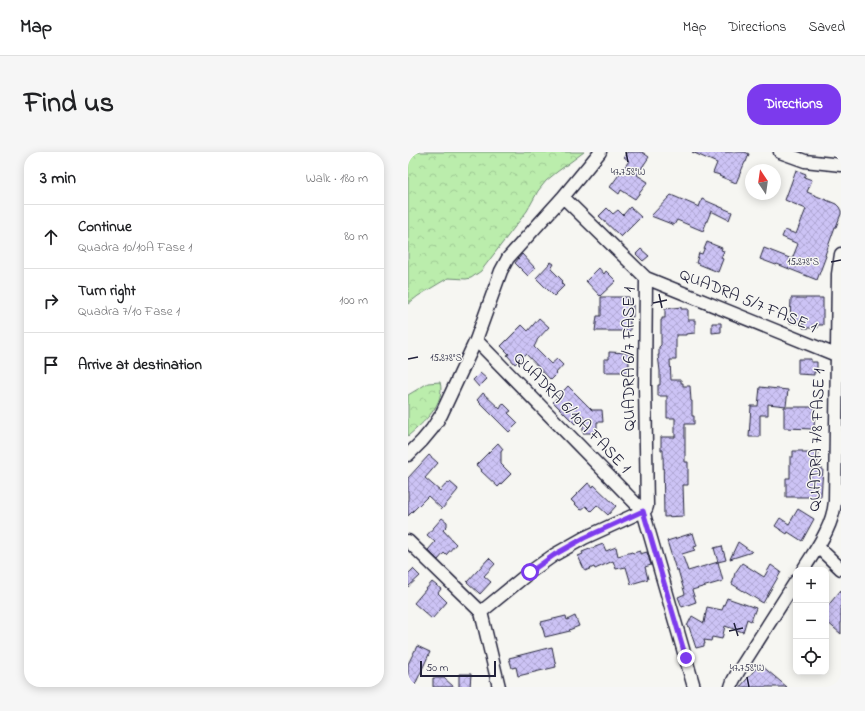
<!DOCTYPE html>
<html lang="en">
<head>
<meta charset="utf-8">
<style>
  :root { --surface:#fff; --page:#f6f6f6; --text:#202124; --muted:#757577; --line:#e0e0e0; --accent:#7c3aed }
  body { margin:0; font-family:"Indie Flower",sans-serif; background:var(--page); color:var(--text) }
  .controls { position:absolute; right:12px; bottom:12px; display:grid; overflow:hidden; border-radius:8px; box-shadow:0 2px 10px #0003 }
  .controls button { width:36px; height:36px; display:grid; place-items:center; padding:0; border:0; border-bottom:1px solid var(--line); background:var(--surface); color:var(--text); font:20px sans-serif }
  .compass { position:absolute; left:337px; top:12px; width:36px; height:36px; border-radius:50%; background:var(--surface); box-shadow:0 2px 10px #0003; rotate:347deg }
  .scale { position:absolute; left:12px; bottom:10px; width:76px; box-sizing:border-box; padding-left:4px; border:2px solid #22223b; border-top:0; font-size:11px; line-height:14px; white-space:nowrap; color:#22223b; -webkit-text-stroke:3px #f6f6f2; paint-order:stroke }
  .stop { position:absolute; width:12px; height:12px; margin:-9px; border:3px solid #7c3aed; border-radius:50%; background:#fff }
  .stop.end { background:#7c3aed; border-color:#fff; box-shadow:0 1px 4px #0008 }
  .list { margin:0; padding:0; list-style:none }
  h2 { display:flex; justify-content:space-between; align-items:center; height:52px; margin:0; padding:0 16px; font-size:17px }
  h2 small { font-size:13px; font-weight:400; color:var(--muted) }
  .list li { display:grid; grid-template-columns:26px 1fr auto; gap:12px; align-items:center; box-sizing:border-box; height:64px; padding:0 16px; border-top:1px solid var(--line) }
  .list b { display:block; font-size:15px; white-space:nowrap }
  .list p { margin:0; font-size:13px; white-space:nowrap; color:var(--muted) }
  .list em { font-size:13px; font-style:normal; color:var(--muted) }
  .icon { flex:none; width:22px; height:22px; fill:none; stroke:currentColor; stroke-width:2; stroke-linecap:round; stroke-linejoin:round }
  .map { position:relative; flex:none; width:433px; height:535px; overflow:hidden; border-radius:16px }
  header { display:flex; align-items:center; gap:24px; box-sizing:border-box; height:56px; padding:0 20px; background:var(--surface); border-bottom:1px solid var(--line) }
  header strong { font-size:19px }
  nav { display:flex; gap:22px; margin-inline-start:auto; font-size:14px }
  .intro { display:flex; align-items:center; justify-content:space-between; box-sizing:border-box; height:96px; padding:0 24px }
  h1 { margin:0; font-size:28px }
  .button { padding:10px 18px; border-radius:16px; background:var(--accent); color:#fff; font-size:14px; font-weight:700 }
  main { display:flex; gap:24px; padding:0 24px }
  aside { flex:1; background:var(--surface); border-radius:16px; box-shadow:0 2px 10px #0003 }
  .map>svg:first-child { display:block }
</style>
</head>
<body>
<header>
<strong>Map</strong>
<nav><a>Map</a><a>Directions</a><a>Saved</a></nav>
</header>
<div class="intro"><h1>Find us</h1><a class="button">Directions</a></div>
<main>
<aside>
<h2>3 min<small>Walk · 180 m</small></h2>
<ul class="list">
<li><svg class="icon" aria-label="ahead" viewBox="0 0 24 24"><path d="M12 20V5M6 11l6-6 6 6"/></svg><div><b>Continue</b><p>Quadra 10/10A Fase 1</p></div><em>80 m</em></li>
<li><svg class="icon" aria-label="right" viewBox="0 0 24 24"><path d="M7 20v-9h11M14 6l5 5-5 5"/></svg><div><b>Turn right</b><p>Quadra 7/10 Fase 1</p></div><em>100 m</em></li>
<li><svg class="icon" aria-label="arrive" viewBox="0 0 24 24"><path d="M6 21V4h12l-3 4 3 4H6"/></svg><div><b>Arrive at destination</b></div></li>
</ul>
</aside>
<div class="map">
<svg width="433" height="535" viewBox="0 0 433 535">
  <defs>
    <pattern id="forest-crowns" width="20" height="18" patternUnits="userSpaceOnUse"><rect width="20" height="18" fill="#bbedac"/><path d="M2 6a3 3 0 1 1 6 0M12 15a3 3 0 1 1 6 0" fill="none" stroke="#a0cb95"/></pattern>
    <pattern id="building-cross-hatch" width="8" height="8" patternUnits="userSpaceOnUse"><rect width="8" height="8" fill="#ccc3f5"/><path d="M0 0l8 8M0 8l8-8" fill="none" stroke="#afa7d3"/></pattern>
  </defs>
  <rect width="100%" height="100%" fill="#f6f6f2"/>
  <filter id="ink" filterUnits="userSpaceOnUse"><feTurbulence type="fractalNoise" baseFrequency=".025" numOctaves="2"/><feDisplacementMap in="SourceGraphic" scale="8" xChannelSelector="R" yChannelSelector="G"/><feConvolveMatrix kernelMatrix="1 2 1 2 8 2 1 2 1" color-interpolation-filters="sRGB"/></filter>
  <g filter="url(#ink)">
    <path fill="url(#forest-crowns)" stroke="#6e8874" d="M0,0H176L149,20L138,29L130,39L119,59L73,119L63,126L58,127L40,126L10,144L0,152Z
      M32,230C38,252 15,271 0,284V243L20,231Z"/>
    <path fill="url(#building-cross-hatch)" stroke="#22223b" d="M219,0H234L241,5L229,23L240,30L227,47L213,38L211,42L202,35L221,9L216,5Z
      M284,0H337L341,2L338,10H337L328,31L311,24L312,23L305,21L309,11Z
      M388,18L398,22L396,25L404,28L399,40L428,52L431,55L433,59V62L428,75H427L417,103L418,104L409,128L369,112L368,113L352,107L356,96L384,107L390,92L374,85L377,78L388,82L398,57L377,48Z
      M263,43L291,55L294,47L324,60L321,68L303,59L295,79L269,68L266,73L243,64Z
      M222,55L233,65L213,85L191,64L199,56L205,62L210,58L215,63Z
      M299,90L314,96L313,98L316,99L313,106L315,107L310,120L288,111L291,101L294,102Z
      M233,97L241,104L235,109L228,102Z
      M114,102L127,116L120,124L107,111Z
      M143,110L146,112L143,117L155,129L153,131L156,134L146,144L128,126Z
      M191,116L196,122L198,119L208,129L192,144L178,129Z
      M193,145H221V153H225V165H222V179H187L189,164H193Z
      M383,146H415V173H409V176H395V171H382Z
      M273,155V157H280V168H287V181L278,182V183H268V208H262L263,228H273V231H275V234H282L283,249H284V264H286V272H277V310H280V333H275L276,364L256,365L255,298H253V285H267V266H259V244H250V233H252V219L250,203H251V195L253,193V168H254V166H257V157Z
      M131,166L141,175L129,188V189L126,195L143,212L149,207L155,213L148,221L149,222L143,228L118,202L107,212L99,203L101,202L93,194L114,173L120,179Z
      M304,171H313V180L304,181Z
      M201,200L221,201V220H196V207H201Z
      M390,207H403V210H409V220H406V223L390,222Z
      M72,221L79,227L71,235L65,228Z
      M160,234L184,258H194L195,270H189V281H175V263L167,272L145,250Z
      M352,235L380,238L378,254L360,252V263H352V285H341L343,254H350Z
      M75,241L92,257L95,251L103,259L100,261L110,271L101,280L69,248Z
      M376,255H407L406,277L376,276Z
      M90,291L95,297L93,300V312L103,322L90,335L73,319L74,318L68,313Z
      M385,299H395V301H410L409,316L415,317L413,345H378V326H382V305H385Z
      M21,303L30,311L17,326L32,339L40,330L41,332L42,330L50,337L49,339L34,357L20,344L0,364V326Z
      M180,331L185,335L186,333L208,354L200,363L189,353L183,359L178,354L173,358L163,348Z
      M390,357L406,367L394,389L380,380L379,382L367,374L372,366L381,372Z
      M34,366L39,370V374L35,378L45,389L48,392L38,403L36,401L30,408L20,398L27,390L19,383Z
      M285,381L289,394L286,395L287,398L274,402L280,419L310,410L306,396L314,394L318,408L310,410L315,429L284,438L288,450L274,455L270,445L277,442L270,418H268L259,389Z
      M330,390L344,400L322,407Z
      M195,392L198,399L208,395L210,404L224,400L225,401L232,399V402L239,400L243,413L237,415L240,427L223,432L218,415L208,417L205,409L187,417L186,415L177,419L170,404L175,402L174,400Z
      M81,406L87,412L76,424L83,430L72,442L59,430Z
      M334,411L356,425L363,413L373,420L355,451L324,432L327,421Z
      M5,417L12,424L0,435V422Z
      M24,430L33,437L30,441L39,450L24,467L6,451Z
      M433,438V482L418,469V456Z
      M319,446L348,456L343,469L339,467L335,480L317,474L314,487L304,485L303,489L296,488L297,492H296V494L288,496L281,475L279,474L284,464L296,471L299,455L314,458Z
      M158,464L159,468L167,464L171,474L161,478L162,479L137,485L133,470Z
      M9,494L22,500L6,535H0V512Z
      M144,495L148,515L110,524L108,515L104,516L101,506Z
      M352,512L360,519L379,535H332Z
      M51,522H63L62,535H51Z
      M25,526H36L46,535H25Z"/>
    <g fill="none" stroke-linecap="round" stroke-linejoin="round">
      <defs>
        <path id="street" d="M372,0L397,9L433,13
          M155,45L238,126L433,205
          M68,188L235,359L286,535
          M0,303L14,289L24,277L33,263L68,188L93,119L100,106L155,45L192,0
          M0,389L73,460
          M410,395L433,417
          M395,418C408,397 425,375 427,349L430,122L433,102
          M73,460L122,420L146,403L176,386L235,359L238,357L239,354L237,234L238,126
          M73,460L91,535
          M323,535L325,529L330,520L388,429"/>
      </defs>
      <use href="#street" stroke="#22223b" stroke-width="15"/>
      <use href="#street" stroke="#f6f6f2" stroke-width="12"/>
    </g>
  </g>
  <g fill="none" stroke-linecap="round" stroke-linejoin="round" filter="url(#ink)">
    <path stroke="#7c3aed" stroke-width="5" d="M122,420L146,403L176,386L235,359L278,506"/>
  </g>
  <path fill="none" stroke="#22223b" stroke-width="1.5" d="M218,0L220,10M423,110L433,108M251,142L254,156M245,151L259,148M0,207L10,205M326,471L330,484M321,479L335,476M339,525L341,535"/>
  <g text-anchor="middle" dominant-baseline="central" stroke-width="3" stroke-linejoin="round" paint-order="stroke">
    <g font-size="17" fill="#22223b" stroke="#f6f6f2">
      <text transform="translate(340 149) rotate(22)">QUADRA 5/7 FASE 1</text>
      <text transform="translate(221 207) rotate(-90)">QUADRA 6/7 FASE 1</text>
      <text transform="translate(164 261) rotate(46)">QUADRA 6/10A FASE 1</text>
      <text transform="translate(409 288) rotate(-88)">QUADRA 7/8 FASE 1</text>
    </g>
  </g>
  <g font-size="10" text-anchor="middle" fill="#22223b" stroke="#f6f6f2" stroke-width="3" stroke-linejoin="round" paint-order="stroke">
    <text x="220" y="23">47.758°W</text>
    <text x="395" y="113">15.878°S</text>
    <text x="38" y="209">15.878°S</text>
    <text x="339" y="519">47.758°W</text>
  </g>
</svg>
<div class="controls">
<button>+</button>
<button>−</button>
<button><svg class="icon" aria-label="locate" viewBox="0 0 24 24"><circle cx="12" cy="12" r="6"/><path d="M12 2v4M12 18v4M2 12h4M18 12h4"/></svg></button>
</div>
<svg class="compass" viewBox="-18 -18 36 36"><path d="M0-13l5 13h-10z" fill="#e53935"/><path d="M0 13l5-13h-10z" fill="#757577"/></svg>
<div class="scale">50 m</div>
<div class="stop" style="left:122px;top:420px"></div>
<div class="stop end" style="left:278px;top:506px"></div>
</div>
</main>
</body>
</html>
